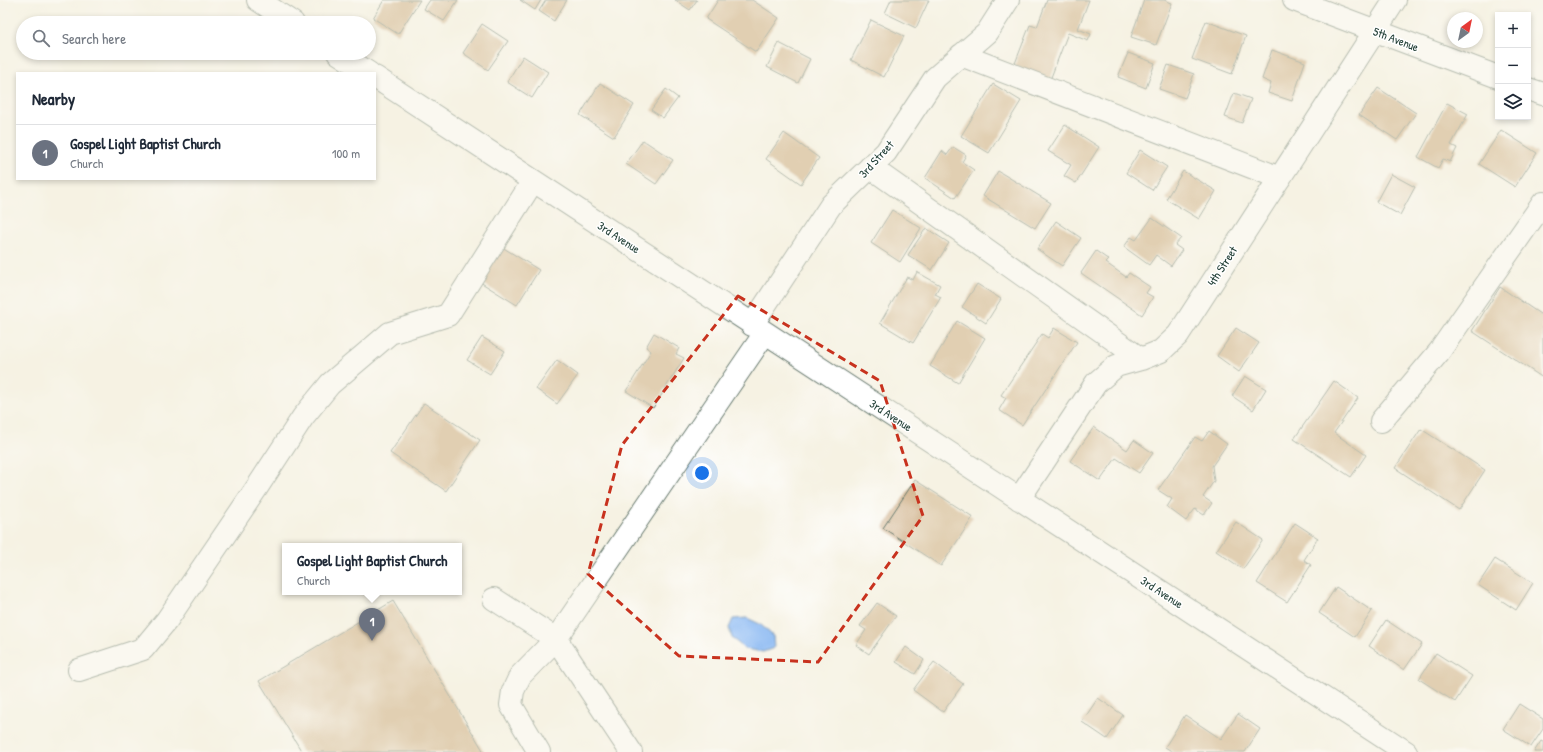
<!DOCTYPE html>
<html lang="en">
<head>
<meta charset="utf-8">
<style>
  :root { --surface:#fff; --page:#f2f2f3; --text:#1f2937; --muted:#747a83; --line:#e0e1e3; --accent:#0f766e }
  body { margin:0; font-family:"Patrick Hand",sans-serif; background:var(--page); color:var(--text) }
  .controls { position:absolute; right:12px; top:12px; display:grid; overflow:hidden; border-radius:0px; box-shadow:0 2px 6px #0003 }
  .controls button { width:36px; height:36px; display:grid; place-items:center; padding:0; border:0; border-bottom:1px solid var(--line); background:var(--surface); color:var(--text); font:20px sans-serif }
  .compass { position:absolute; left:1447px; top:12px; width:36px; height:36px; border-radius:50%; background:var(--surface); box-shadow:0 2px 6px #0003; rotate:33deg }
  .you { position:absolute; left:702px; top:473px; width:14px; height:14px; margin:-10px; border:3px solid #fff; border-radius:50%; background:#1a73e8; box-shadow:0 0 0 6px #1a73e833 }
  .badge { display:grid; place-items:center; width:26px; height:26px; border-radius:50%; background:var(--accent); color:#fff; font-size:13px; font-weight:700 }
  .pin { position:absolute; translate:-50% -33px; filter:drop-shadow(0 1px 2px #0008) }
  .pin::after { content:''; position:absolute; top:21px; width:14px; height:12px; background:inherit; clip-path:polygon(0 0,100% 0,50% 100%) }
  .popup { position:absolute; left:282px; top:543px; width:180px; height:52px; box-sizing:border-box; display:grid; place-content:center; border-radius:0px; background:var(--surface); filter:drop-shadow(0 1px 3px #0005); font-size:13px; white-space:nowrap; color:var(--muted) }
  .popup b { font-size:15px; color:var(--text) }
  .popup::after { content:''; position:absolute; left:50%; top:100%; margin-left:-8px; border:8px solid transparent; border-top-color:var(--surface) }
  .list { margin:0; padding:0; list-style:none }
  h2 { display:flex; justify-content:space-between; align-items:center; height:52px; margin:0; padding:0 16px; font-size:17px }
  h2 small { font-size:13px; font-weight:400; color:var(--muted) }
  .list li { display:grid; grid-template-columns:26px 1fr auto; gap:12px; align-items:center; box-sizing:border-box; height:56px; padding:0 16px; border-top:1px solid var(--line) }
  .list b { display:block; font-size:15px; white-space:nowrap }
  .list p { margin:0; font-size:13px; white-space:nowrap; color:var(--muted) }
  .list em { font-size:13px; font-style:normal; color:var(--muted) }
  .icon { flex:none; width:22px; height:22px; fill:none; stroke:currentColor; stroke-width:2; stroke-linecap:round; stroke-linejoin:round }
  .map { position:relative; flex:none; width:1543px; height:752px; overflow:hidden }
  .search { position:absolute; background:var(--surface); box-shadow:0 2px 6px #0003; left:16px; top:16px; width:360px; height:44px; display:flex; align-items:center; gap:10px; box-sizing:border-box; padding:0 14px; border-radius:22px; color:var(--muted); font-size:15px }
  .panel { position:absolute; background:var(--surface); box-shadow:0 2px 6px #0003; left:16px; top:72px; width:360px; height:108px; border-radius:0px }
  .map>svg:first-child { display:block }
</style>
</head>
<body>
<div class="map">
<svg width="1543" height="752" viewBox="0 0 1543 752">
  <rect width="100%" height="100%" fill="#fff"/>
  <filter id="ink" filterUnits="userSpaceOnUse"><feTurbulence type="fractalNoise" baseFrequency=".025" numOctaves="2"/><feDisplacementMap in="SourceGraphic" scale="8" xChannelSelector="R" yChannelSelector="G"/><feConvolveMatrix kernelMatrix="1 2 1 2 8 2 1 2 1" color-interpolation-filters="sRGB"/></filter>
  <filter id="wash" filterUnits="userSpaceOnUse"><feTurbulence type="fractalNoise" baseFrequency=".012" numOctaves="4" result="noise"/><feDisplacementMap in="SourceGraphic" scale="16" xChannelSelector="R" yChannelSelector="G"/><feGaussianBlur stdDeviation="0.9" result="paint"/><feColorMatrix in="noise" values="0 0 0 0 0 0 0 0 0 0 0 0 0 0 0 0 0 1.4 0 .05"/><feComposite in="paint" operator="in"/></filter>
  <g filter="url(#wash)">
    <rect width="100%" height="100%" fill="#f6f2e3"/>
    <path fill="#86b6f1" stroke="#527a92" d="M747,618L760,624L773,636L774,648L763,652L745,649L732,638L729,628L733,619Z"/>
    <g id="blocks">
      <path fill="#c8a476" d="M384,0H420L398,34L373,18Z
        M430,0H458L444,21L424,9Z
        M520,0H541L535,10Z
        M546,0H567L554,21L539,11Z
        M675,0H697L690,10Z
        M718,0H752L779,18L756,52L706,19Z
        M891,0H929L916,28L885,13Z
        M1047,0H1089L1078,29L1091,34L1088,41L1068,33L1050,80L1014,66L1030,25L1037,27Z
        M1144,0H1164L1172,3L1156,45L1131,37Z
        M871,20L904,36L884,77L851,60Z
        M1206,21L1246,36L1232,74L1192,59Z
        M482,24L508,41L488,70L463,53Z
        M779,43L810,59L798,83L767,67Z
        M1272,50L1305,62L1292,101L1268,93L1271,83L1262,79Z
        M1128,53L1155,63L1146,88L1118,77Z
        M523,56L548,72L532,98L507,82Z
        M1168,65L1194,74L1185,98L1159,89Z
        M600,83L634,105L614,137L580,115Z
        M993,84L1021,101L989,153L961,136Z
        M1378,88L1416,113L1397,140L1359,115Z
        M666,89L678,98L663,118L651,110Z
        M1234,93L1251,99L1242,123L1225,117Z
        M1447,103L1468,114L1451,145L1457,148L1450,162L1443,159L1438,168L1418,157Z
        M1065,125L1099,147L1076,183L1064,176L1071,165L1048,151Z
        M1501,130L1537,153L1515,187L1479,164Z
        M784,133L819,158L801,184L766,159Z
        M643,140L673,160L656,184L626,164Z
        M953,147L966,155L962,162L974,170L955,198L925,178L942,151L947,155Z
        M1140,150L1167,167L1152,190L1126,173Z
        M998,171L1051,203L1035,228L983,196Z
        M1183,171L1216,191L1199,219L1166,199Z
        M1391,174L1415,187L1400,215L1376,202Z
        M892,210L921,228L900,262L871,243Z
        M1152,218L1181,238L1175,245L1182,250L1171,266L1156,255L1149,265L1124,247L1131,237L1136,240Z
        M1056,221L1081,238L1062,266L1037,249Z
        M926,228L949,243L932,270L908,255Z
        M502,247L539,270L517,305L480,282Z
        M1096,251L1109,260L1106,263L1126,277L1129,273L1150,287L1146,293L1153,297L1142,315L1081,273Z
        M917,272L940,285L935,294L941,297L913,343L880,323L907,277L913,280Z
        M977,284L1001,299L986,323L962,307Z
        M1500,287L1543,316V378L1472,331Z
        M957,321L985,338L958,383L930,366Z
        M1054,328L1077,342L1022,425L999,410L1006,398L1001,395L1042,334L1048,338Z
        M1236,328L1259,343L1239,372L1217,356Z
        M654,333L679,348L676,354L684,358L653,408L626,391L651,351L646,347Z
        M482,337L505,351L490,374L467,360Z
        M557,360L578,375L557,404L536,389Z
        M1245,376L1266,389L1253,410L1232,396Z
        M1334,381L1358,398L1334,433L1366,455L1351,477L1294,439Z
        M424,403L480,440L446,491L390,453Z
        M1094,427L1127,450L1134,440L1153,453L1139,473L1116,458L1100,481L1070,461Z
        M1421,429L1485,470L1459,510L1395,468Z
        M1209,431L1227,444L1212,466L1214,481L1203,497L1212,503L1204,515L1195,509L1186,521L1167,507L1172,499L1158,490L1195,437L1202,441Z
        M915,480L973,517L941,566L883,528Z
        M1236,522L1263,540L1243,569L1216,551Z
        M1295,523L1318,538L1304,560L1311,565L1287,602L1257,583Z
        M1495,559L1533,583L1516,610L1478,585Z
        M1336,587L1372,611L1355,637L1319,613Z
        M393,601L484,752H302L259,681Z
        M877,603L896,616L869,654L856,645L866,630L860,626Z
        M1386,620L1422,644L1404,670L1369,646Z
        M906,647L924,660L915,674L896,662Z
        M1436,653L1472,676L1455,702L1419,679Z
        M934,662L963,684L943,712L913,690Z
        M1098,698L1123,715L1107,739L1082,722Z
        M1519,704L1543,719V729L1531,747L1503,729Z
        M1238,714L1260,729L1245,752H1173L1165,747L1185,715L1221,739Z
        M1541,741L1543,742V752H1534Z"/>
    </g>
  </g>
  <g filter="url(#ink)">
    <use href="#blocks" fill-opacity="0" stroke="#6a7c71" stroke-width="1"/>
    <g fill="none" stroke-linecap="round" stroke-linejoin="round">
      <defs>
        <path id="minor" d="M258,0L293,23
          M1294,0L1498,77
          M338,53L369,73
          M961,55L1280,178
          M375,77L1406,752
          M1528,89L1543,94
          M870,167L1141,359
          M752,325L831,205L886,152L935,78L987,33L1008,0
          M1381,421L1439,352L1543,203
          M1019,499L1096,383L1116,366L1141,359L1161,351L1178,335L1395,0
          M494,599L556,639L631,752
          M79,670L143,649L167,620L256,489L303,417L330,384L390,333L448,315L533,181
          M539,752L511,705L513,691L520,676L556,639L765,333"/>
      </defs>
      <use href="#minor" stroke="#6a7c71" stroke-width="24"/>
      <use href="#minor" stroke="#fff" stroke-width="22"/>
    </g>
  </g>
  <path d="M0 0H1543V752H0ZM738,296L880,381L923,516L818,662L679,656L588,574L622,445Z" fill="#f6f2e3" fill-opacity=".55" fill-rule="evenodd"/>
  <path fill="none" stroke="#c8321e" stroke-width="3" stroke-dasharray="8 5" stroke-linejoin="round" d="M738,296L880,381L923,516L818,662L679,656L588,574L622,445Z"/>
  <g text-anchor="middle" dominant-baseline="central" stroke-width="3" stroke-linejoin="round" paint-order="stroke">
    <g font-size="12" fill="#1f3d34" stroke="#fff">
      <text transform="translate(1396 39) rotate(21)">5th Avenue</text>
      <text transform="translate(876 159) rotate(-48)">3rd Street</text>
      <text transform="translate(619 237) rotate(33)">3rd Avenue</text>
      <text transform="translate(1222 266) rotate(-57)">4th Street</text>
      <text transform="translate(891 415) rotate(33)">3rd Avenue</text>
      <text transform="translate(1162 592) rotate(33)">3rd Avenue</text>
    </g>
  </g>
</svg>
<div class="controls">
<button>+</button>
<button>−</button>
<button><svg class="icon" aria-label="layers" viewBox="0 0 24 24"><path d="M12 4l9 5-9 5-9-5zM3 14l9 5 9-5"/></svg></button>
</div>
<svg class="compass" viewBox="-18 -18 36 36"><path d="M0-13l5 13h-10z" fill="#e53935"/><path d="M0 13l5-13h-10z" fill="#747a83"/></svg>
<div class="you"></div>
<div class="pin badge" style="left:372px;top:641px;background:#6b7280">1</div>
<div class="popup"><b>Gospel Light Baptist Church</b>Church</div>
<div class="search"><svg class="icon" aria-label="search" viewBox="0 0 24 24"><circle cx="10" cy="10" r="6"/><path d="M15 15l6 6"/></svg>Search here</div>
<section class="panel">
<h2>Nearby<small></small></h2>
<ul class="list">
<li><span class="badge" style="background:#6b7280">1</span><div><b>Gospel Light Baptist Church</b><p>Church</p></div><em>100 m</em></li>
</ul>
</section>
</div>
</body>
</html>
